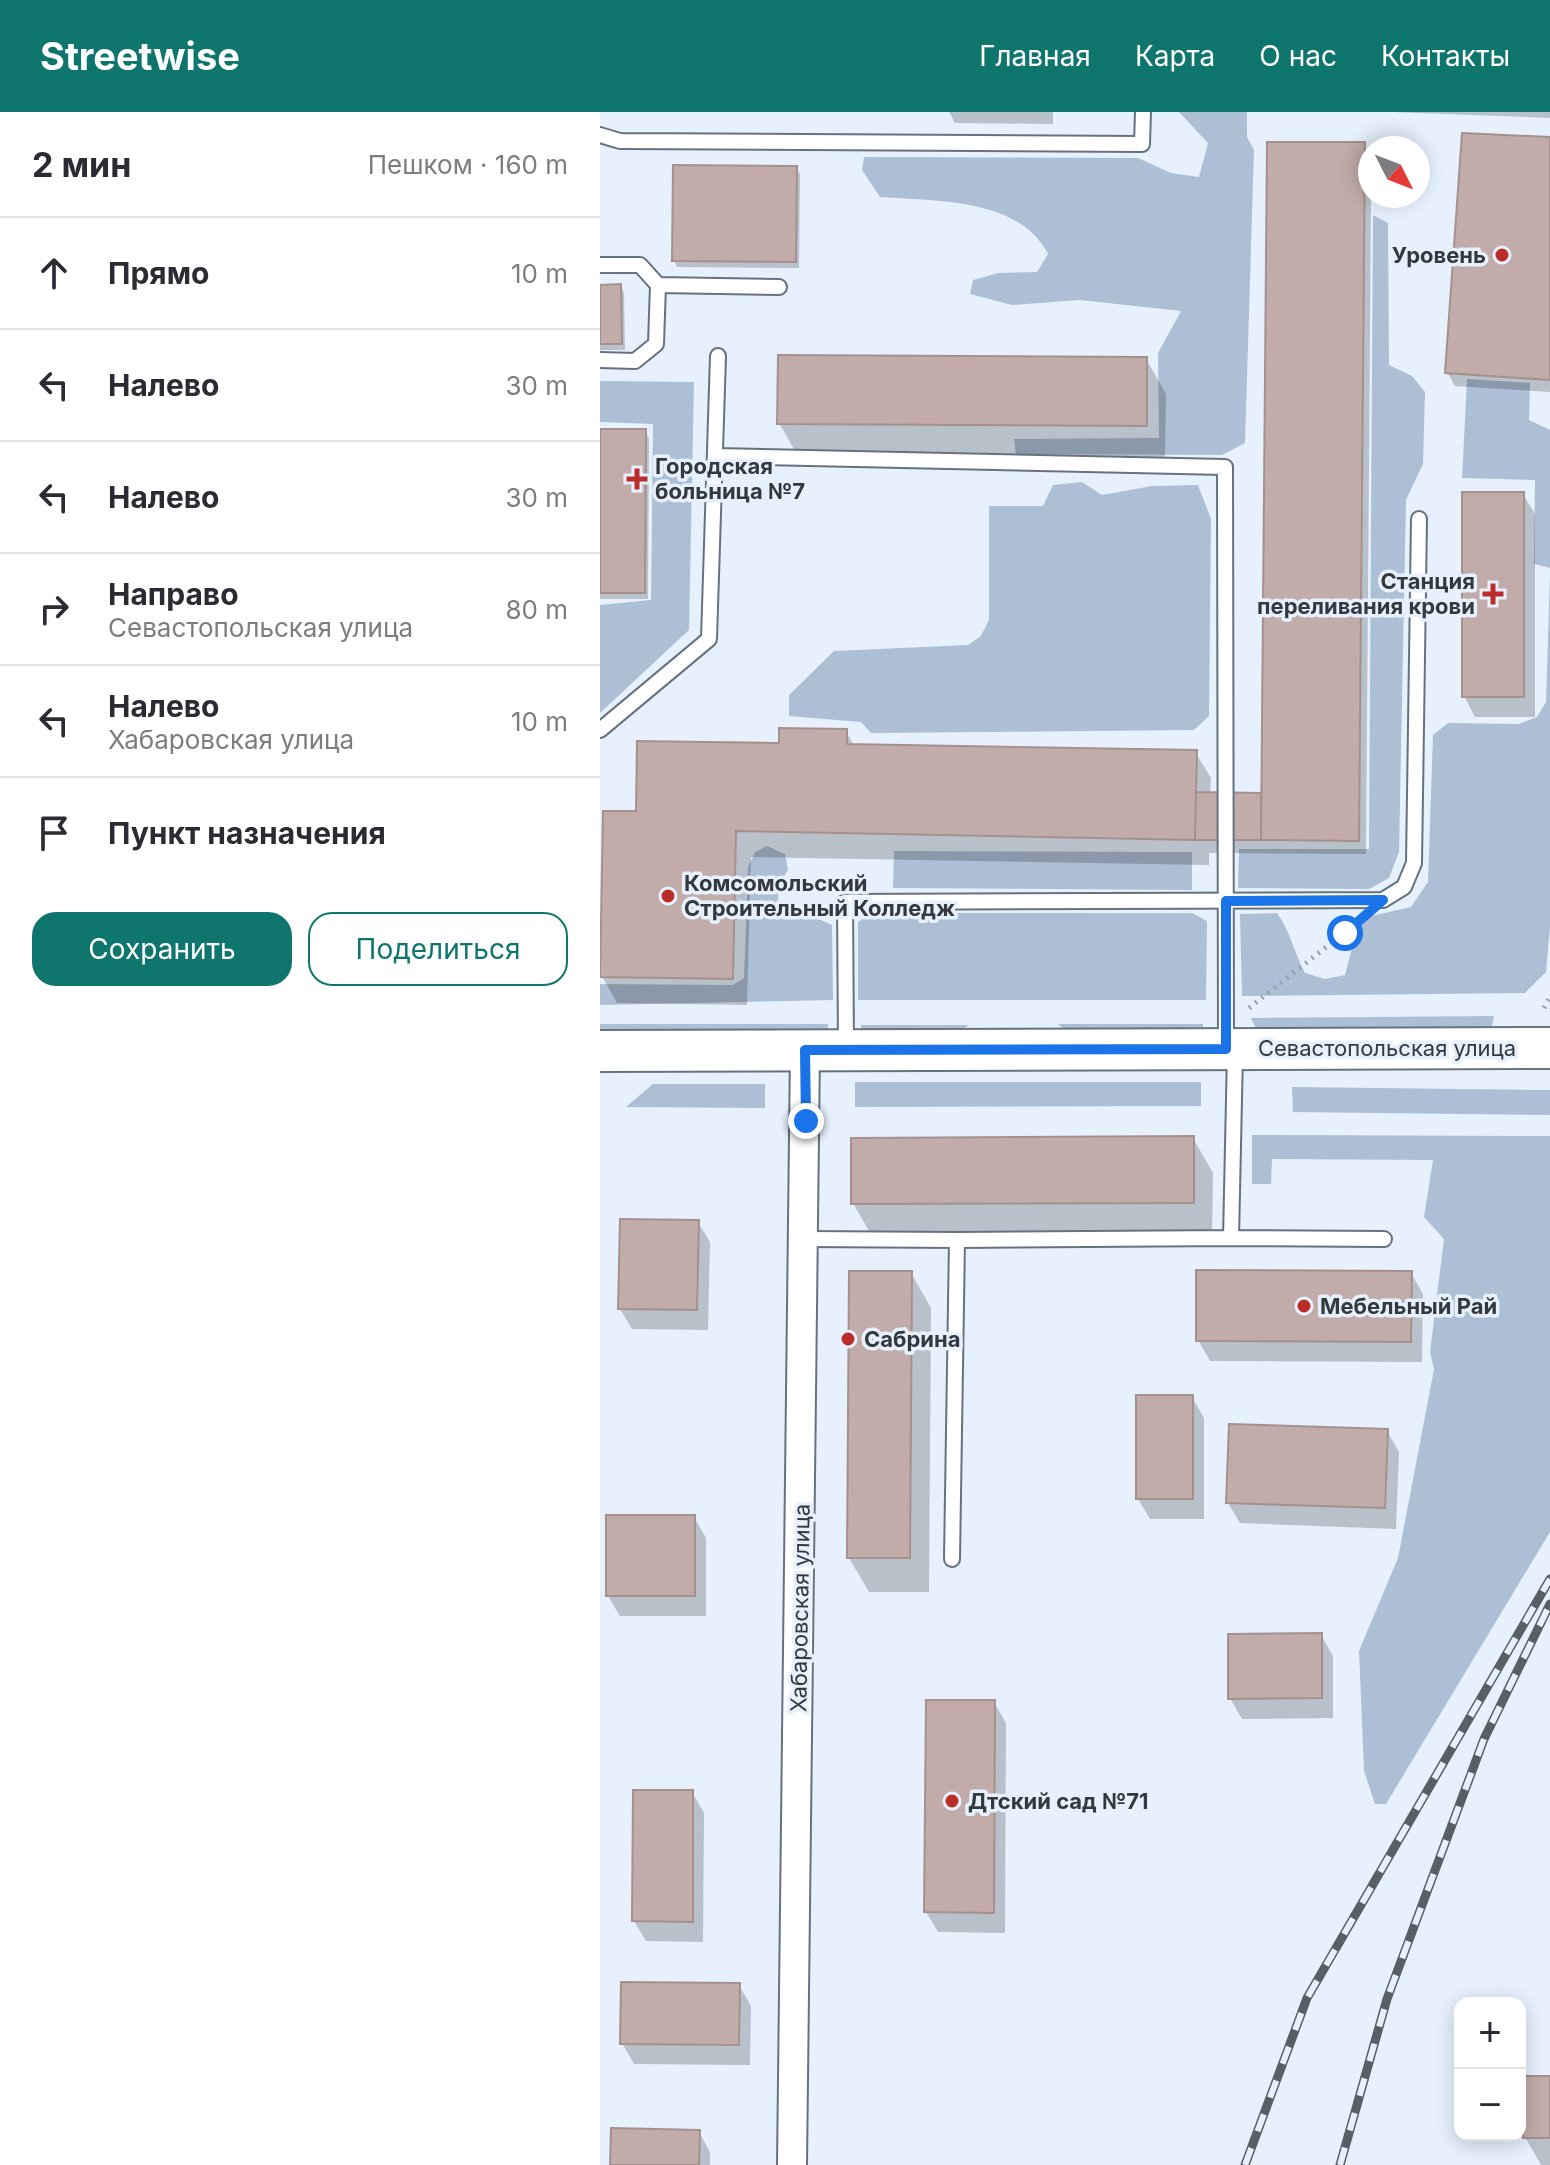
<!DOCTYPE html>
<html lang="ru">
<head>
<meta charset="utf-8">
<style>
  :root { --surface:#fff; --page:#f7f7f7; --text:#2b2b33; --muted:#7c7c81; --line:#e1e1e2; --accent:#0f766e }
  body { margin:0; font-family:Inter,sans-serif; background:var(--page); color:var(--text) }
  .controls { position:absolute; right:24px; bottom:24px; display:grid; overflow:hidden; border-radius:16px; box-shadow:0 4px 20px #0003 }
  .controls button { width:72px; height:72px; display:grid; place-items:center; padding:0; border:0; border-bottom:2px solid var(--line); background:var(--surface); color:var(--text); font:40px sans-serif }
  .compass { position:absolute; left:758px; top:24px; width:72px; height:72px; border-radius:50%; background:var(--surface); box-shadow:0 4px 20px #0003; rotate:132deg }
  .stop { position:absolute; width:24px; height:24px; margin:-18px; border:6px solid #1a73e8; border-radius:50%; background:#fff }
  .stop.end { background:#1a73e8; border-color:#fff; box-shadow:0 2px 8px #0008 }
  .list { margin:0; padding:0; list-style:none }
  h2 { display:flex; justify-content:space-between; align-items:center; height:104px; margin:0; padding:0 32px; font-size:34px }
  h2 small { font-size:26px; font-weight:400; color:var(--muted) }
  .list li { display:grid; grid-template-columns:52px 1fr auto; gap:24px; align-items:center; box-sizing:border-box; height:112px; padding:0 32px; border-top:2px solid var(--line) }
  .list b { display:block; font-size:30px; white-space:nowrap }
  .list p { margin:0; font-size:26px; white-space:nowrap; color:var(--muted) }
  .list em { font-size:26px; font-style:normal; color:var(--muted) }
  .actions { display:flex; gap:16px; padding:24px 32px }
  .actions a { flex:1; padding:18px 0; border:2px solid var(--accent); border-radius:24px; text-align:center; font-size:28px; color:var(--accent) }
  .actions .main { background:var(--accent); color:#fff }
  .icon { flex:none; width:44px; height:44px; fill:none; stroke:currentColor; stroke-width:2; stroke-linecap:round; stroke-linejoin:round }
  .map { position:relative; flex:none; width:950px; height:2053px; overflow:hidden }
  header { display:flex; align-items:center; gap:48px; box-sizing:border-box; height:112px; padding:0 40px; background:var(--accent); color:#fff }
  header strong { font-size:38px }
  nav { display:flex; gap:44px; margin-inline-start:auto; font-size:28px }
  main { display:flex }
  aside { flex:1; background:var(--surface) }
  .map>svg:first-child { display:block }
</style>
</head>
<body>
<header>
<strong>Streetwise</strong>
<nav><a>Главная</a><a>Карта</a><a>О нас</a><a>Контакты</a></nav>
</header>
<main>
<aside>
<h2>2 мин<small>Пешком · 160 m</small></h2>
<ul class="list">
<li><svg class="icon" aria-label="ahead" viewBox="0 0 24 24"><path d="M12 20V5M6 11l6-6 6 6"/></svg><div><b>Прямо</b></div><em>10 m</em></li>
<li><svg class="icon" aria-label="left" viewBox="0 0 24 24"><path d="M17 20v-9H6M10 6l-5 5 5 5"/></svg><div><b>Налево</b></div><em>30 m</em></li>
<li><svg class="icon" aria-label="left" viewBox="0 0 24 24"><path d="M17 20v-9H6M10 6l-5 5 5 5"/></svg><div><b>Налево</b></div><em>30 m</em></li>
<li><svg class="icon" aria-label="right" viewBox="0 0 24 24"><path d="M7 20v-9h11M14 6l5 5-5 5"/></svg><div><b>Направо</b><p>Севастопольская улица</p></div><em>80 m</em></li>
<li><svg class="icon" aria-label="left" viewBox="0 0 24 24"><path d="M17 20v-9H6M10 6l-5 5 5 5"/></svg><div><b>Налево</b><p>Хабаровская улица</p></div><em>10 m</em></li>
<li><svg class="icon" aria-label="arrive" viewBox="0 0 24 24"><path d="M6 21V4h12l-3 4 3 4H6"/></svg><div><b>Пункт назначения</b></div></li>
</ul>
<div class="actions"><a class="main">Сохранить</a><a>Поделиться</a></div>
</aside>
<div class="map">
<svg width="950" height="2053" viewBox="0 0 950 2053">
  <rect width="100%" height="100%" fill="#e6f1fd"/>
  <path fill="#adbfd4" d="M579,0H647V25L654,38L645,331L622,343L416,342L414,327L559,326L558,241L581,199L480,188L412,193L370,182L373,168L398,161L437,160L448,142C420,86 335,89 280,85L262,58L264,45L538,46L571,61L599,65L608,31Z
    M773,103L788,111L789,253L812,264L825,280L823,352L806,388L799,740L789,766L769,777L638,776L639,737H769Z
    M867,267L930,271L929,308L950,318V456L934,452L935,368L862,366Z
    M0,269L94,270L89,518L0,601V493L51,488L53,312L0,310Z
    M482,370L502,383L552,374L598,373L611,407L609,604L594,618L271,621L261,610L189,604V583L234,539L368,533L381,524L389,508V394H443L453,373Z
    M950,462V815L946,860L925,881L642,884L640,802L677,801C691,820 694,841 705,861L725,867L745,863L757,816L767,805L811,795L828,770L833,623L848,611L919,612L937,605L946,590Z
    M167,734L185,742L188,758L179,772L178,789L232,813L233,888L0,893V872L133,873L144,866L148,755L155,740Z
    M294,739L592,740V778L293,776Z
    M271,801H592L607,809L606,888H258V810Z
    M894,904L889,930L662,929L651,906Z
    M0,912H228V928H0Z
    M458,912H603V929H480Z
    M261,913H369L346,931L261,932Z
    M255,970H601V994L255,995Z
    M53,972H165V996L26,995Z
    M692,975L950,978V1003L693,1000Z
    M652,1023L950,1024V1420L786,1692H775L764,1659L759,1539L798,1446L834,1257L830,1240L844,1127L824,1105L833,1048L672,1047L671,1072H652Z"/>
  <path fill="#0003" d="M349,0H453V12L355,11Z
    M792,0H950V6Z
    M950,27V280L855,274L847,260Z
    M763,32L770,44L771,84L766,742L609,741V753L151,745L147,893L17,891L2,864L38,701L181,633L246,619L254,634L595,640L611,666L610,682L663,683Z
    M196,56L200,62L199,156L77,155L74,148Z
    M20,174L24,181L25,238H0V175Z
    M546,247L566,282L565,348L199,346L179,311Z
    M0,319H45L49,326L48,487H0Z
    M923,382L935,402V605H875L864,584Z
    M593,1026L613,1061L612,1125L273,1126L253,1091Z
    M98,1110L110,1130L108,1218L32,1217L20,1197Z
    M311,1161L331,1196L329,1480H269L249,1446Z
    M811,1161L823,1182L822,1250L610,1249L598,1228Z
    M592,1285L604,1306V1407H550L538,1387Z
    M787,1319L799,1340L796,1417L640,1411L628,1391Z
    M94,1405L106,1426V1504H20L8,1484Z
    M721,1523L733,1544V1606L642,1607L630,1586Z
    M394,1590L406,1611L405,1821L338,1820L326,1800Z
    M92,1680L104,1701L103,1830L46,1829L34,1809Z
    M139,1873L151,1894L150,1953L34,1952L22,1931Z
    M950,1966V2053H941L925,2025Z
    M99,2020L110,2040V2053H12Z"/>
  <path fill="#c1aca9" stroke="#a5908e" stroke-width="2" d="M862,21L950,25V268L845,261Z
    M667,30H765L759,729L661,728Z
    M73,53L197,54L196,150L72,149Z
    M21,172L22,232H0V173Z
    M178,243L547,245V314L177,312Z
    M0,317H46L45,481H0Z
    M862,380H924V585H862Z
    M179,616L247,617V632L597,638L595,728L136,719L133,867L0,865L3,699H36L37,629L179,631Z
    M596,680L661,681V728H595Z
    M594,1024V1091L251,1092V1026Z
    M20,1107L99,1108L97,1198L18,1197Z
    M596,1158L812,1159L811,1230L596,1229Z
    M249,1159H312L310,1446H247Z
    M536,1283H593V1387H536Z
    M629,1312L788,1317L785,1396L626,1391Z
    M6,1403H95V1484H6Z
    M722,1521V1586L628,1587V1522Z
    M326,1588H395L394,1801L324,1800Z
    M33,1678H93V1810L32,1809Z
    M21,1870L140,1871L139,1933L20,1932Z
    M924,1964H950V2026H923Z
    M11,2016L100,2018L99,2053H10Z"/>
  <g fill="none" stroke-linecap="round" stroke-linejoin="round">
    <defs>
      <path id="lane" d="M0,23L20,29L542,32L543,0
        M0,153H40L58,173L179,175
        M0,248L35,249L56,232L58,173
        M115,344L625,355L626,936
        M0,618L109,527L118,244
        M246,934L245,790L783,788L804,775L814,751L819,407
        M631,1126L784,1127
        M205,1127L357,1128
        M352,1447L357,1128L631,1126L635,941"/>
      <path id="street" d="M192,2053L205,938"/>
      <path id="secondary" d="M0,939L950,936"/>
    </defs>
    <use href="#lane" stroke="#677280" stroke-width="18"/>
    <use href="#street" stroke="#677280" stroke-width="32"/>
    <use href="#secondary" stroke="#677280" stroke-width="44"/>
    <path stroke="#98a1aa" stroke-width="5" stroke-dasharray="2 6" stroke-linecap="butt" d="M649,896L754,813
      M944,896L950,885"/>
    <use href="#lane" stroke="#fff" stroke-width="14"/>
    <use href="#street" stroke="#fff" stroke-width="28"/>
    <use href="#secondary" stroke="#fff" stroke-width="40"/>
    <defs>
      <path id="rail" d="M645,2053L707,1886L950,1467
        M740,2053L787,1887L884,1627L950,1492"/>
    </defs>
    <use href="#rail" stroke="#595f66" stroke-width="9"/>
    <use href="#rail" stroke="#e6f1fd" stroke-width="6" stroke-dasharray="18" stroke-linecap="butt"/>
  </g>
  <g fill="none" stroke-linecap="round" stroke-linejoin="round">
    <path stroke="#1a73e8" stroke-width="10" d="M206,1009L205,938L626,937V789L783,788L745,821"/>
  </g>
  <g fill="#bb2d2a" stroke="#e6f1fd" stroke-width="3">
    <circle cx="902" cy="143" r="8"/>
    <path d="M33 355h8v8h8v8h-8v8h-8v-8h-8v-8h8z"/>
    <path d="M889 470h8v8h8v8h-8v8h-8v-8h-8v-8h8z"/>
    <circle cx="68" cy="784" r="8"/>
    <circle cx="704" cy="1194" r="8"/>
    <circle cx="248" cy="1227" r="8"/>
    <circle cx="352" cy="1689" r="8"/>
  </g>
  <g text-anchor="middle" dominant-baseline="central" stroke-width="7" stroke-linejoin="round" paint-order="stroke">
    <g font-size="22" font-weight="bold" fill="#34393f" stroke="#e6f1fd" text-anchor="start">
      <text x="886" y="143" text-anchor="end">Уровень</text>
      <text x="55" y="354">Городская<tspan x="55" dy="25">больница №7</tspan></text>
      <text x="875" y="469" text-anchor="end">Станция<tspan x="875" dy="25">переливания крови</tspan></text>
      <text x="84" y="771">Комсомольский<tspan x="84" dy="25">Строительный Колледж</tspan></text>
      <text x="720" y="1194">Мебельный Рай</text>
      <text x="264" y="1227">Сабрина</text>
      <text x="368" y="1689">Дтский сад №71</text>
    </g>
    <g font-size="22" fill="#34393f" stroke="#e6f1fd">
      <text x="787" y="936">Севастопольская улица</text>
      <text transform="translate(200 1496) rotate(-89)">Хабаровская улица</text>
    </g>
  </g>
</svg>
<div class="controls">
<button>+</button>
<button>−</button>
</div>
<svg class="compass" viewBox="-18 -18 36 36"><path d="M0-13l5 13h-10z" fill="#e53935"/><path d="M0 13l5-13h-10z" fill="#7c7c81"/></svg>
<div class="stop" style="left:745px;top:821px"></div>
<div class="stop end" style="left:206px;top:1009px"></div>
</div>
</main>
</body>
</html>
